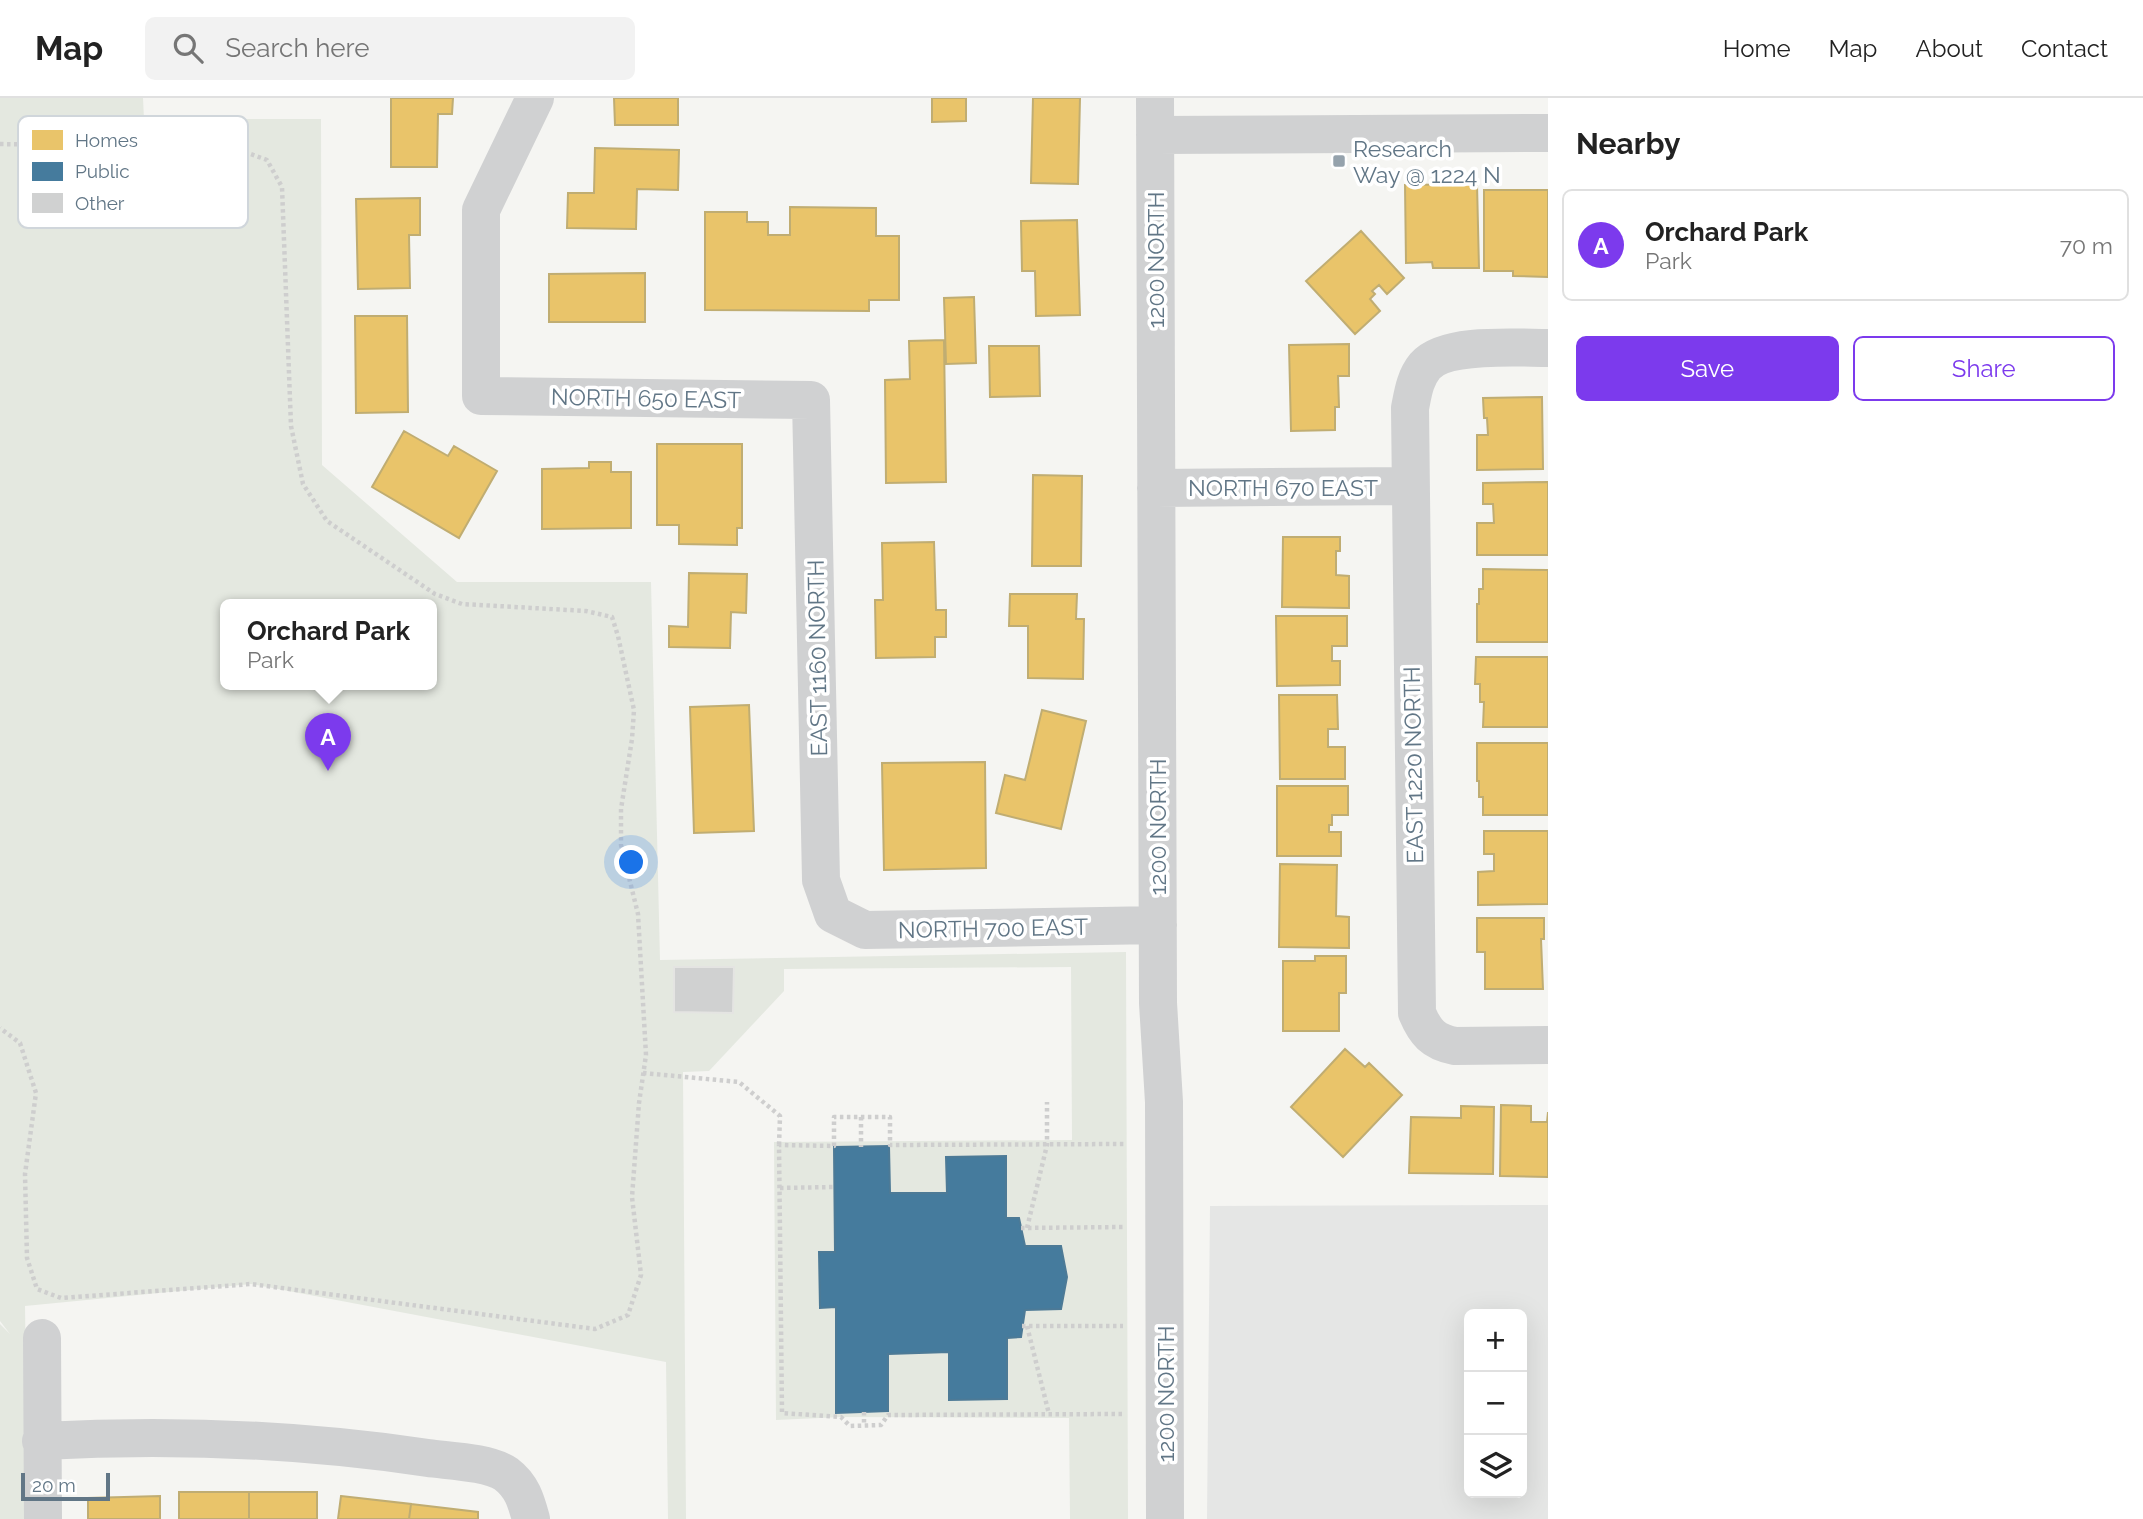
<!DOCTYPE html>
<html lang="en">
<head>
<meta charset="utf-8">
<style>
  :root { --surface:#fff; --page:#f2f2f2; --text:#222; --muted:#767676; --line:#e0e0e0; --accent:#7c3aed }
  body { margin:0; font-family:Raleway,sans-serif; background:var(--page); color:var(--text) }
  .controls { position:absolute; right:21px; bottom:21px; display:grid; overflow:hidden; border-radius:10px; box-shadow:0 7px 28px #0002 }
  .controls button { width:63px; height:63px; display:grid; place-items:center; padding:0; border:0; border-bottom:2px solid var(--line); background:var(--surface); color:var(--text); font:35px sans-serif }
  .scale { position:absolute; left:21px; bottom:18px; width:89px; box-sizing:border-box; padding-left:7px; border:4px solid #617686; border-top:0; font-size:19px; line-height:24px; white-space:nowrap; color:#617686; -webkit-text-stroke:5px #fff; paint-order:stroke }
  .you { position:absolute; left:632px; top:765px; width:24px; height:24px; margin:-18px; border:5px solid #fff; border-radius:50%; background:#1a73e8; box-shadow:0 0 0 10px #1a73e833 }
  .badge { display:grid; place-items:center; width:46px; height:46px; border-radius:50%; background:var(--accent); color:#fff; font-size:23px; font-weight:700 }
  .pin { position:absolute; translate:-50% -58px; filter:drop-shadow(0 2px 4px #0008) }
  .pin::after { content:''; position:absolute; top:37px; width:24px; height:21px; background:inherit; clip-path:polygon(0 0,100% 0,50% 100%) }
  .popup { position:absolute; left:220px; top:501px; width:217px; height:91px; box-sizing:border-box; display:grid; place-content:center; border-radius:10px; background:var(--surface); filter:drop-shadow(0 2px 5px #0005); font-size:23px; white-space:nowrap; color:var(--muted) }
  .popup b { font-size:26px; color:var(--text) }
  .popup::after { content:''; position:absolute; left:50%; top:100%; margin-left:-14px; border:14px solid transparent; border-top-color:var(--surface) }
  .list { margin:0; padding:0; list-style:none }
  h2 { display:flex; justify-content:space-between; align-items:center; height:91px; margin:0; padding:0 28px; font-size:30px }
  h2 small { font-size:23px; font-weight:400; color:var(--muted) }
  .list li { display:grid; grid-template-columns:46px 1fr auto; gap:21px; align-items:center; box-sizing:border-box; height:112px; margin:0 14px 14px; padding:0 14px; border:2px solid var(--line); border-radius:10px }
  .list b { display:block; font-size:26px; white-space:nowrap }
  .list p { margin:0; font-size:23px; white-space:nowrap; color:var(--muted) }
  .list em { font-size:23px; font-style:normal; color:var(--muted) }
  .actions { display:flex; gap:14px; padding:21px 28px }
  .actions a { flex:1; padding:16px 0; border:2px solid var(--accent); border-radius:10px; text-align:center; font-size:24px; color:var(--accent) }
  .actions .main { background:var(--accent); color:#fff }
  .icon { flex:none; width:38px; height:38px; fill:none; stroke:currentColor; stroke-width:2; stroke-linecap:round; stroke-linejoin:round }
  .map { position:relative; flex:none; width:1548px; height:1421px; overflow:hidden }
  header { display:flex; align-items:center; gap:42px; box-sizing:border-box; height:98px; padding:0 35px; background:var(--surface); border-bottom:2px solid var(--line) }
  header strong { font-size:33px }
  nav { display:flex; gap:38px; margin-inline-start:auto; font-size:24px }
  .search { width:490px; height:63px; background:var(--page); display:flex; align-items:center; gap:18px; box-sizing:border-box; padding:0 24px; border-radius:10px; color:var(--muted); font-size:26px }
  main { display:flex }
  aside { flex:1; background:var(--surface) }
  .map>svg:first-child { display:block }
</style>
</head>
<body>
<header>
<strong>Map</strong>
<div class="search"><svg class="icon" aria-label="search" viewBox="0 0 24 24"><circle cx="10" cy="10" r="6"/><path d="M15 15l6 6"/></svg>Search here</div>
<nav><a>Home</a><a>Map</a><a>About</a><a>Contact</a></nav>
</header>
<main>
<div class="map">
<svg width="1548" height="1421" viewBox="0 0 1548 1421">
  <rect width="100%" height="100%" fill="#f5f5f2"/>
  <path fill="#e5e6e5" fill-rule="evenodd" d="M1548,1107V1421H1207L1210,1108ZM1469,1216H1522V1395H1469Z"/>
  <path fill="#e4e8e0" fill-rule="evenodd" d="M0,0H143L144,21H321L322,367L457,484H651L660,862L1126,854L1128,1421H1070L1069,1320L841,1319L776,1322L774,1044L1072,1042L1071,869L784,871V893L709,973L683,974L686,1421H668L666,1264L251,1186L25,1208L28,1421H0V1226L10,1236L0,1223ZM225,507H431V587H225ZM889,1048L890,1095H947L946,1060L1006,1059V1120L1019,1121L1025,1148H1061L1067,1179L1061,1211L1025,1212L1021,1239L1007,1240L949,1302V1254L888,1256L836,1209H820L819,1154H835V1049Z"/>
  <path fill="#e9c46a" stroke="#c0ad72" stroke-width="2" d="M391,0H453L452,16H438L437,69H391Z
    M614,0H678V27H615Z
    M932,0H966V23L932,24Z
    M1033,0H1080L1078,86L1031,85Z
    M595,50L679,52L678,92L637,91L636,131L567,130L568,95H594Z
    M1477,86L1479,170H1433L1432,164L1406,165L1405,87Z
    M1484,92H1548V179L1513,178V173H1484Z
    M420,100V137H409L410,190L358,191L356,101Z
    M790,109L876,110V138H899V202H869V213L705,212V114H747V124H768V137H790Z
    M1077,122L1080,217L1036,218L1035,173H1022L1021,123Z
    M1361,133L1404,180L1387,196L1379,187L1372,193L1375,196L1370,201L1380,213L1355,236L1306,183Z
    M645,175V224H549V176Z
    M974,199L976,265L946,266L944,200Z
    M355,218H407L408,314L356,315Z
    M944,242L946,384L886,385L885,282L910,281L909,243Z
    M1349,246V278H1338L1339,309H1335V332L1291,333L1289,247Z
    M989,248H1039L1040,298L990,299Z
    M1542,299L1543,371L1477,372V337H1488L1487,320H1484L1483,300Z
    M404,333L448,358L454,348L497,373L459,440L372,389Z
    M657,346H742V430H737V447L679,446V427H657Z
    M589,364H611V374H631V430L542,431V371L589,370Z
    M1033,377L1082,378L1081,468H1032Z
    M1548,384V457H1477V425H1494L1493,406H1483V385Z
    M1283,439H1340V453H1336V477L1349,478V510L1282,509Z
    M934,444L936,512H946V539H935V559L876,560L875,502H883L882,445Z
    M1483,471L1548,472V544H1477V506H1479V491H1483Z
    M689,475L747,476L746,515L731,514L730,550L669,549V528L688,529Z
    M1010,496H1077L1076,521H1084L1083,581L1028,580V528H1009Z
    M1276,518H1347V548H1332V563H1340V587L1277,588Z
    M1476,559H1548V629H1483L1484,604H1480V586H1475Z
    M1279,597H1337L1338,631H1328V649H1345V681H1280Z
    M749,607L754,733L694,735L690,609Z
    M1042,612L1086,623L1061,731L996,715L1005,677L1025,682Z
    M1477,645H1548V717H1483V699H1479V683H1477Z
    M985,664L986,770L884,772L882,665Z
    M1277,688H1348V717H1332V727H1329V734H1341V758H1277Z
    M1484,733H1548V806L1478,807V774L1494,773V756H1484Z
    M1280,766L1337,767L1336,818L1349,819V850L1279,849Z
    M1477,820H1544V841H1541L1543,891H1485V854H1477Z
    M1315,858H1346V895H1339V933H1283V863H1315Z
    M1345,951L1365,969L1369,965L1402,997L1343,1059L1291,1009Z
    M1501,1007L1531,1008V1024H1547L1548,1014V1079L1500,1078Z
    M1461,1008L1494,1009L1493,1076L1409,1075L1411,1019L1461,1020Z
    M179,1394H249V1421H179Z
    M249,1394H317V1421H249Z
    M160,1398V1421H88V1400Z
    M341,1398L411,1406L409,1421H338Z
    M411,1406L478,1414V1421H409Z"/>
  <path fill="#457b9d" stroke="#4d7a96" stroke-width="2" d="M889,1048L890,1095H947L946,1059L1006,1058V1120H1019L1025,1148H1061L1067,1179L1061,1211L1025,1212L1021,1239L1007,1240V1301L949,1302V1254L888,1256V1313L836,1315V1209L820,1210L819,1154H835L834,1049Z"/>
  <path fill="#d0d1d1" stroke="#e4e4e2" stroke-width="2" d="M674,869H734L733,915L674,914Z"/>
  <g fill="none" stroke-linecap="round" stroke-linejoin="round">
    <path stroke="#cecece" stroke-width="4.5" stroke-dasharray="3.5 3.5" stroke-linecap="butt" d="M0,46L237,51L267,62L282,89L291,328L303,386L327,423L435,496L462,506L586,513L612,519L618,538L634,612L632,641L621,711V747L638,816L646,957L639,1005L632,1099L641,1177L628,1217L595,1231L251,1186L61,1200L37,1191L27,1160L25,1076L36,995L20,945L0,930
      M643,975L739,984L780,1018L779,1047
      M861,1019V1049
      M780,1090L835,1089
      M1021,1130L1123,1129
      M1027,1130L1047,1047V1004
      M1022,1228H1123
      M1027,1228L1049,1316
      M864,1314V1327
      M1122,1316L888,1317L881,1327L850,1328L841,1319L782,1315L779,1047L834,1048V1019H890V1047L1124,1046"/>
    <path stroke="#d0d1d2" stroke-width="38" d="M535,0L481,112V298L811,302L821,782L833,816L865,832L1158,827
      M1155,0L1158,905L1164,1004L1165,1421
      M1155,37L1548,35
      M1548,250C1518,250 1445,244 1425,268C1415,280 1413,295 1410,310L1417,915C1425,934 1433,944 1455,948L1548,947
      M1156,390L1410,388
      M42,1240L43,1421
      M41,1343C170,1336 301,1341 428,1360C450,1363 488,1364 506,1376C522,1388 526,1403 531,1421"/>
  </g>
  <rect fill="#95a2ac" stroke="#fff" stroke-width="2.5" x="1332" y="56" width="14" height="14" rx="3.5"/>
  <g text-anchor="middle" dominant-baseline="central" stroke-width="7" stroke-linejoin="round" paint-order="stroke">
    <g font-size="23" fill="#617686" stroke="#fff" text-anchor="start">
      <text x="1353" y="50">Research<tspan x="1353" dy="26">Way @ 1224 N</tspan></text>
    </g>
    <g font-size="23" fill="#617686" stroke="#fff">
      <text transform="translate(1155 162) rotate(-90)">1200 NORTH</text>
      <text transform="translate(646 300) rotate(1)">NORTH 650 EAST</text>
      <text x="1283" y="389">NORTH 670 EAST</text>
      <text transform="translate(817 560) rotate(-91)">EAST 1160 NORTH</text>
      <text transform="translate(1413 667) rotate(-91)">EAST 1220 NORTH</text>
      <text transform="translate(1157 729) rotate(-90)">1200 NORTH</text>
      <text transform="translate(993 830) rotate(-1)">NORTH 700 EAST</text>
      <text transform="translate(1165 1296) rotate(-90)">1200 NORTH</text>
    </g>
  </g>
  <rect x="18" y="18" width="230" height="112" rx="10" fill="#fff" stroke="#d0d6db" stroke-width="2"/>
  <rect x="32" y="32" width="31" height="20" fill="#e9c46a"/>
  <rect x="32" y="64" width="31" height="19" fill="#457b9d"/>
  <rect x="32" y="95" width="31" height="20" fill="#d0d1d1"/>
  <g font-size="19" fill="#617686">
    <text x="75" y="49">Homes</text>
    <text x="75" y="80">Public</text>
    <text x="75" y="112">Other</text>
  </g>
</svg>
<div class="controls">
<button>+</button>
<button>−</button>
<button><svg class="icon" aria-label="layers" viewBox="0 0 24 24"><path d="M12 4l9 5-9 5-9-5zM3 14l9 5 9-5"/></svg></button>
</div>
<div class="scale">20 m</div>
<div class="you"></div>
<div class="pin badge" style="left:328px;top:673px">A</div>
<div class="popup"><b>Orchard Park</b>Park</div>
</div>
<aside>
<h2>Nearby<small></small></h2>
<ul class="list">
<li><span class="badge">A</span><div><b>Orchard Park</b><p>Park</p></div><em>70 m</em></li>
</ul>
<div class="actions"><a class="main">Save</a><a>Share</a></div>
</aside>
</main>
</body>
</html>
